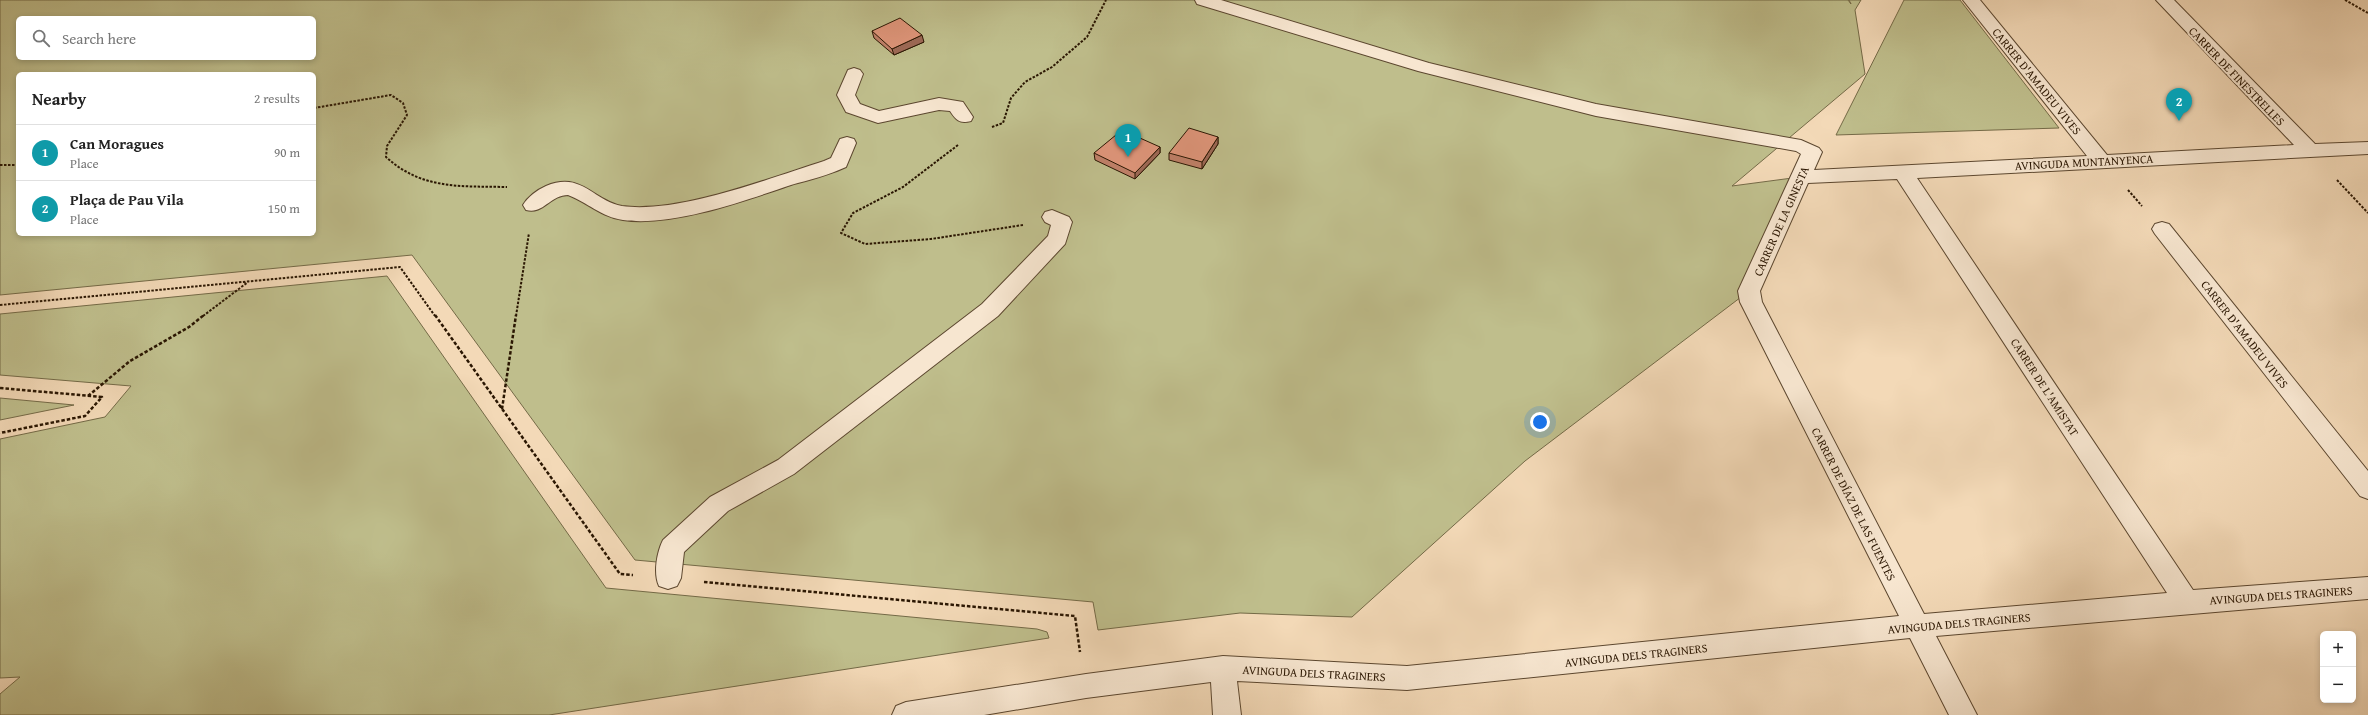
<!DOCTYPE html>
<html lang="en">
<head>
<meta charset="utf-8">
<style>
  :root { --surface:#fff; --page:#f6f6f6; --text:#222; --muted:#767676; --line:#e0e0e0; --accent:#ea580c }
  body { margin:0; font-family:"Gentium Book Plus",serif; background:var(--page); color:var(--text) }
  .controls { position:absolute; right:12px; bottom:12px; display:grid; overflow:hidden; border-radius:6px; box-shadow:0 2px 6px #0003 }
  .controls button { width:36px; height:36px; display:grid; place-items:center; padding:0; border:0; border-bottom:1px solid var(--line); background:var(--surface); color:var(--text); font:20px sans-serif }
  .you { position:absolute; left:1540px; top:422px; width:14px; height:14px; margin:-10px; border:3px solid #fff; border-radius:50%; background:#1a73e8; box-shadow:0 0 0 6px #1a73e833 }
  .badge { display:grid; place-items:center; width:26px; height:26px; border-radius:50%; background:var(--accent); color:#fff; font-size:13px; font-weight:700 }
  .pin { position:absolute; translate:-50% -33px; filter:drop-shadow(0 1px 2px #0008) }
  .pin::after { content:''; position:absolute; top:21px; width:14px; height:12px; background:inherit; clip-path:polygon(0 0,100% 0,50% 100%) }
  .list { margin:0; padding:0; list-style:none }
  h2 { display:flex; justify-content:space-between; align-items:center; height:52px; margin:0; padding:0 16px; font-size:17px }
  h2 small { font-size:13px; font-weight:400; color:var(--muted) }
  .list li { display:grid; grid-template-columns:26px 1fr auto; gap:12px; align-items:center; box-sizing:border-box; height:56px; padding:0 16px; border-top:1px solid var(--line) }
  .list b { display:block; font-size:15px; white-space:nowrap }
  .list p { margin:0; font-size:13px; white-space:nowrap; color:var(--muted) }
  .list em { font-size:13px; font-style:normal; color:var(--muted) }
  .icon { flex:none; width:22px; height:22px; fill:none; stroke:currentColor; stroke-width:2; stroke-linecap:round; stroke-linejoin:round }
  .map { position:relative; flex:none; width:2368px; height:715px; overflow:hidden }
  .search { position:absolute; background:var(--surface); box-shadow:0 2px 6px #0003; left:16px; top:16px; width:300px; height:44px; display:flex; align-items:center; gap:10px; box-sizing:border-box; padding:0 14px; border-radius:6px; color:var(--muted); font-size:15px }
  .panel { position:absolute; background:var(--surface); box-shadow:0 2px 6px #0003; left:16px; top:72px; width:300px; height:164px; border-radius:6px }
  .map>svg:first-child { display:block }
</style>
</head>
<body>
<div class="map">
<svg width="2368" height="715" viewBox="0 0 2368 715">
  <rect width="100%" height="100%" fill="#f3d9b7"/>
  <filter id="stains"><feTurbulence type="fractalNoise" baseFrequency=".005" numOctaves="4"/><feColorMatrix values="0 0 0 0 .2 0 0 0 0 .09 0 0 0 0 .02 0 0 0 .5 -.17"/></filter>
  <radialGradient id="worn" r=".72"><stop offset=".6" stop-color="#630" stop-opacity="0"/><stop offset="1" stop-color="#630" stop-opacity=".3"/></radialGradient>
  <path fill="#bfbe8c" stroke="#746a47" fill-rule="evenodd" d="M0,0H1848L1851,4L1849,0H1861L1855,10L1865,74L1732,186L1800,177L1749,291L1525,461L1352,617L1240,613L1098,630L1093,602L635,560L412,255L0,295ZM18,18H314V58H18ZM18,74H314V234H18Z
    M1904,0H1960L2059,128L1836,135Z
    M387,276L606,588L1037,629L1047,632L1049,638L549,715H0V694L20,677L0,678V439L105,417L131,386L0,375V314Z
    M0,398L74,405L0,420Z"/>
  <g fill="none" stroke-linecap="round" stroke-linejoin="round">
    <defs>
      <path id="minor" d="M1195,0H1221L1429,63L1596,104L1801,140L1819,148L1822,152L1814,170L2087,156L1963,0H1980L2107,155L2294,145L2156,0H2174L2315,144L2368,142V154L1917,178L2193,590L2368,577V599L1936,636L1977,715H1949L1910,638L1407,690L1237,681L1241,715H1213L1211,682L1086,698L984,715H892L896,706L906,702L1086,674L1223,656L1407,666L1899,616L1740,302L1738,291L1801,154L1796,151L1596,116L1418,71L1197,4ZM1897,179L2167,593L1924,614L1762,302L1760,291L1808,183Z
        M854,68L860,70L863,74L855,95L860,104L879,111L939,98L963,102L973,117L971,121C959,124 956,120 950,111L939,110L878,123L846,112L837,95L848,70Z
        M847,137L854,139L856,143L846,167C829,175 809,180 791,185C744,201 672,227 623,220C601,217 587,202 568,195C550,195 543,215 526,210L523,205C528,197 537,190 546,186C582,171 593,201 622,206C678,214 770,178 824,161L831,158L840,139Z
        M1052,210L1069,217L1072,222L1065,244L998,316L794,474L728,511L684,552L681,578L677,586L668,589L659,586C653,573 657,552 663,540L710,497L778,460L982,304L1048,236L1051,225L1045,222L1042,217L1045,212Z
        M2162,222L2169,224L2368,471V499L2360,496L2155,234L2152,229L2155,224Z"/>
    </defs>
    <use href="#minor" stroke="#5c472f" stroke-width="2"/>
    <path stroke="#2a1602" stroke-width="2" stroke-dasharray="2.5 1.5" stroke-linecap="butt" d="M2345,0L2368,13
      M314,108L391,95L403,103L407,115L387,146L386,157C422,190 461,186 507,187
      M992,127L1003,123L1011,98L1025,82L1052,67L1087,37L1106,0
      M958,145L903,187L853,213L841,233L865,244L931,239L1023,225
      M0,165H18
      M2337,180L2368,213
      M2128,190L2142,206
      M0,305L400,267L435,316
      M203,316L248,282
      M516,316L529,233"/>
    <path stroke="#2a1602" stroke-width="2.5" stroke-dasharray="3.5 2" stroke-linecap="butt" d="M435,315L620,574L633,575
      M0,388L102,397L85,416L0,433
      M88,396L130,361L189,327L204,315
      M502,409L516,315
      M704,582L1075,616L1080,652"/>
    <use href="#minor" fill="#f7e6d0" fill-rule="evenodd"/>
  </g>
  <path fill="#c1816a" stroke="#2a1602" d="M872,31L924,42L894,55L874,38Z
    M1218,137V144L1202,169L1169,160V153Z
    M1160,147V153L1135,179L1095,160L1094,153Z"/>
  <path fill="#9d6956" stroke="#2a1602" d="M922,35L924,42L894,55L892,49Z
    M1218,137V144L1202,169V162Z
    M1160,147V153L1135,179V173Z"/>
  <path fill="#e0967b" stroke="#2a1602" d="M900,18L922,35L892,49L872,31Z
    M1189,128L1218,137L1202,162L1169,153Z
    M1122,130L1160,147L1135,173L1094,153Z"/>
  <g text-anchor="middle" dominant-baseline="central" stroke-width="4" stroke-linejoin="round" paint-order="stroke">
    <g font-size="12" fill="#2a1602" stroke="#f7e6d0">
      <text transform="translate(2237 76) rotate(46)">CARRER DE FINESTRELLES</text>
      <text transform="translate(2037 81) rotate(51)">CARRER D'AMADEU VIVES</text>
      <text transform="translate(2084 162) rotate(-3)">AVINGUDA MUNTANYENCA</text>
      <text transform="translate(1781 221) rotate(-66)">CARRER DE LA GINESTA</text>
      <text transform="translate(2245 334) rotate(52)">CARRER D'AMADEU VIVES</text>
      <text transform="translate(2045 387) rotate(57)">CARRER DE L'AMISTAT</text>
      <text transform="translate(1854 504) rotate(63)">CARRER DE DÍAZ DE LAS FUENTES</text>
      <text transform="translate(2281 595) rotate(-4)">AVINGUDA DELS TRAGINERS</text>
      <text transform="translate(1959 623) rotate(-5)">AVINGUDA DELS TRAGINERS</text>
      <text transform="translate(1636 655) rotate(-6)">AVINGUDA DELS TRAGINERS</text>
      <text transform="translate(1314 673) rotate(3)">AVINGUDA DELS TRAGINERS</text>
    </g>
  </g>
  <rect width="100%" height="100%" filter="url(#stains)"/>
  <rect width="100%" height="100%" fill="url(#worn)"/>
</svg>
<div class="controls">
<button>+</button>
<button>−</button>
</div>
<div class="you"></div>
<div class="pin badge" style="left:1128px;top:157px;background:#0f9aa8">1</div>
<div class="pin badge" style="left:2179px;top:121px;background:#0f9aa8">2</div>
<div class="search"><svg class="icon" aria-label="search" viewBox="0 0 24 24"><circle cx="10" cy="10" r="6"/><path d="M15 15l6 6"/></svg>Search here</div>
<section class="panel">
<h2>Nearby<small>2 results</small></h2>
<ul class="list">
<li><span class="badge" style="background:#0f9aa8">1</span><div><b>Can Moragues</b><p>Place</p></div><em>90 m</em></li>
<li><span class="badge" style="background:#0f9aa8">2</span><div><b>Plaça de Pau Vila</b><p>Place</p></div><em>150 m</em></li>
</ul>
</section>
</div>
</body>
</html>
